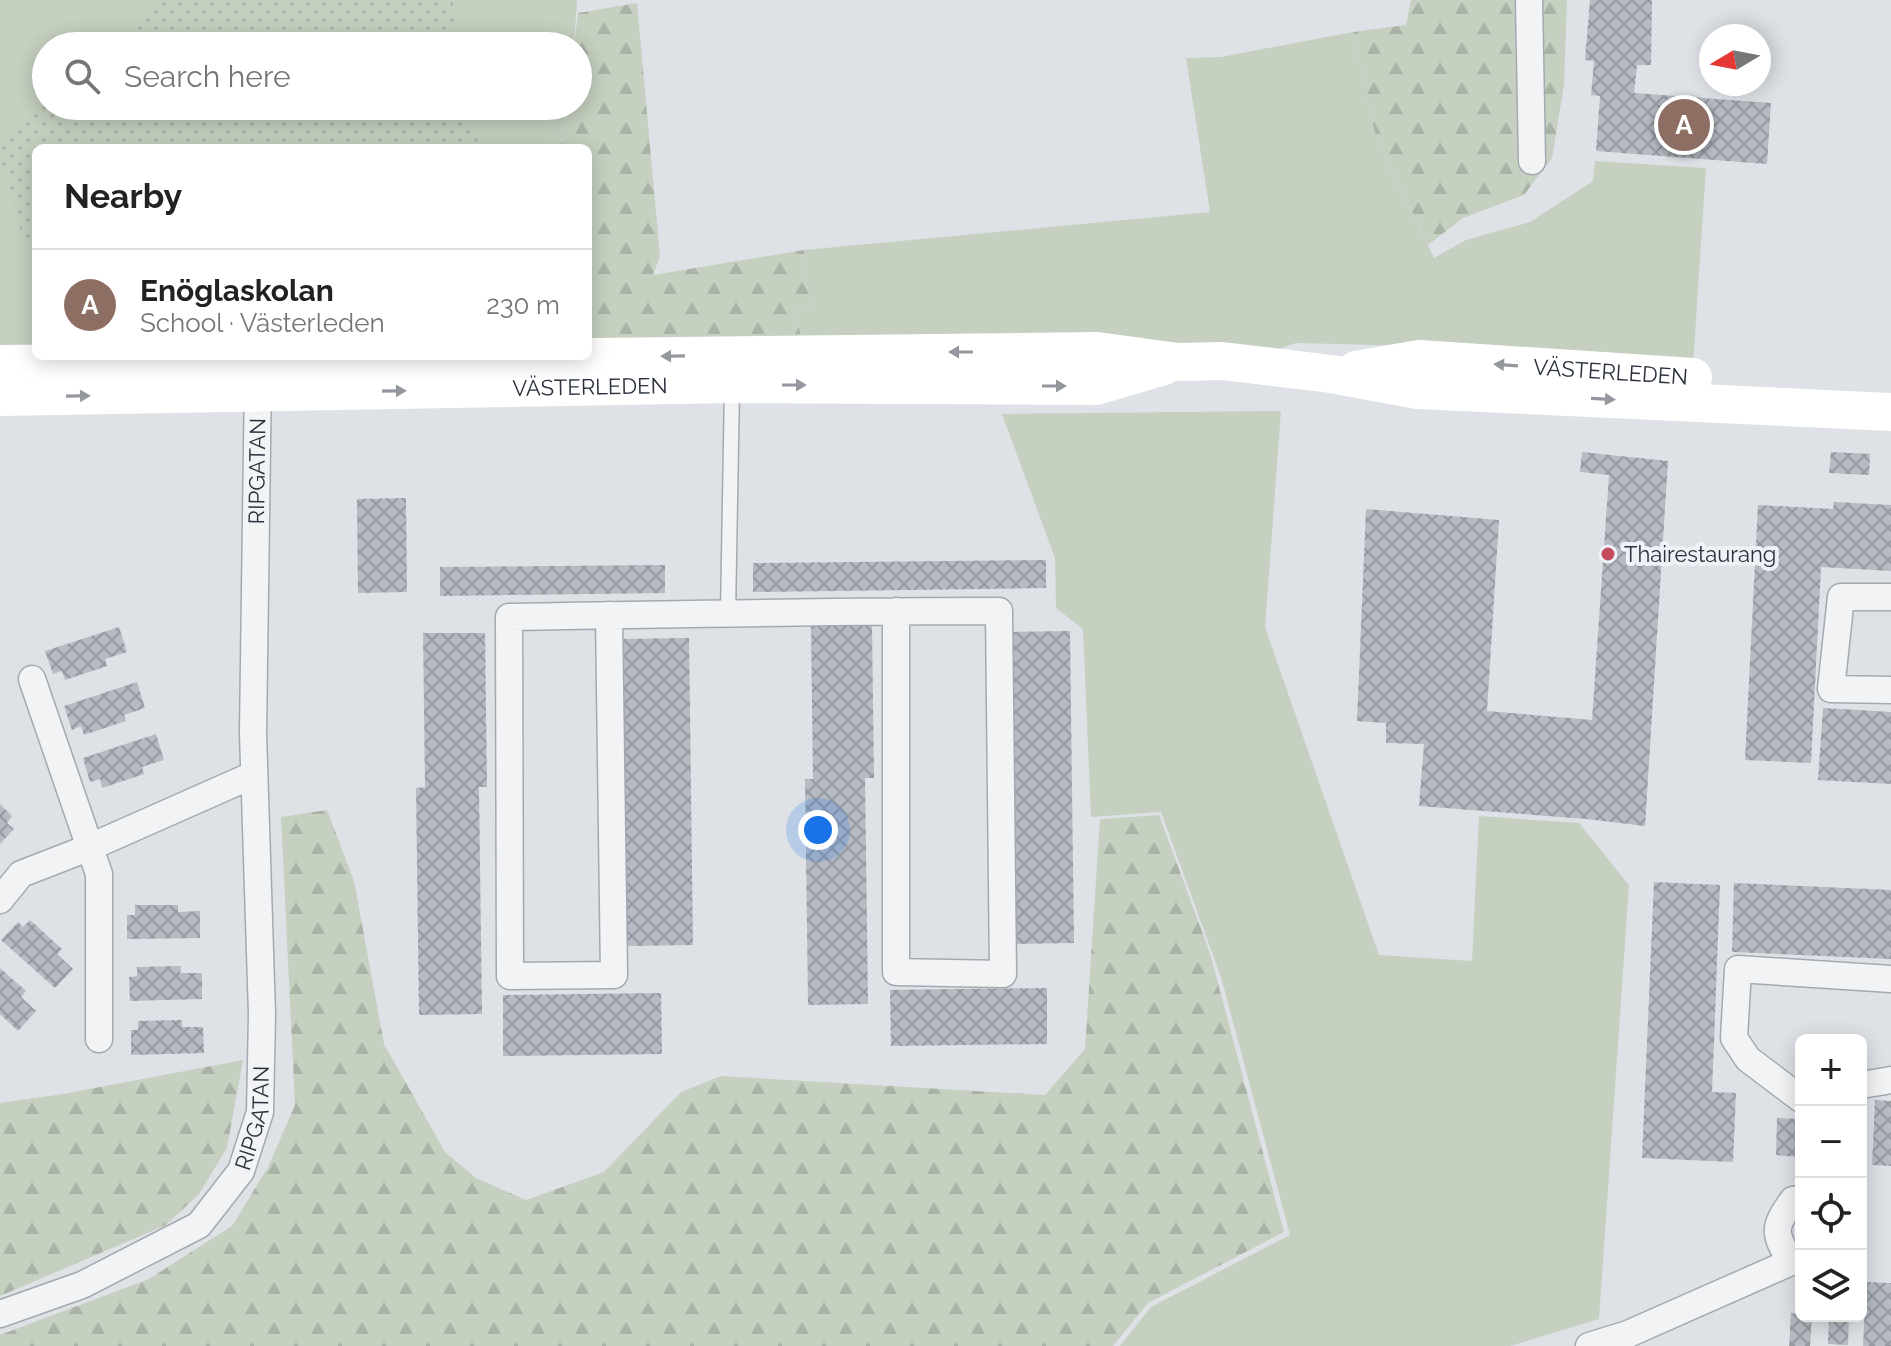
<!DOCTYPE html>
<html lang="en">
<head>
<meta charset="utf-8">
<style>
  :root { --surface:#fff; --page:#f2f2f2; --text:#222; --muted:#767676; --line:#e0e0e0; --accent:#2563eb }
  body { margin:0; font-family:Raleway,sans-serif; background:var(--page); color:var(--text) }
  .controls { position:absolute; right:24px; bottom:24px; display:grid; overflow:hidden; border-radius:12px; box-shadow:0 4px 20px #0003 }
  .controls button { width:72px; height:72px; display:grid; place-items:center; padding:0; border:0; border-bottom:2px solid var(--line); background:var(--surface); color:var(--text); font:40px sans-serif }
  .compass { position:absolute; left:1699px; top:24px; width:72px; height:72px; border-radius:50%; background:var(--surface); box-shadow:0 4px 20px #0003; rotate:260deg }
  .you { position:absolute; left:818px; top:830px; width:28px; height:28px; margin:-20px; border:6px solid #fff; border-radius:50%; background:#1a73e8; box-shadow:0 0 0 12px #1a73e833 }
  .badge { display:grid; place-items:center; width:52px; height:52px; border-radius:50%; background:var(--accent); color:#fff; font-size:26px; font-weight:700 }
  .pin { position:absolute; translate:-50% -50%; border:4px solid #fff; box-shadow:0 2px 8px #0006 }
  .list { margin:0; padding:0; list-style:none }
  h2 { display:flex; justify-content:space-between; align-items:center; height:104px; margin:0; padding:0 32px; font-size:34px }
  h2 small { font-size:26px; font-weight:400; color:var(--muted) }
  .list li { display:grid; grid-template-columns:52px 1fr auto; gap:24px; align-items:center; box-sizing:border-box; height:112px; padding:0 32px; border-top:2px solid var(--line) }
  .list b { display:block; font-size:30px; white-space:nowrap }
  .list p { margin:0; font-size:26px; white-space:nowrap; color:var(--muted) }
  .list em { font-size:26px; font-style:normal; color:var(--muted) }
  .icon { flex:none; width:44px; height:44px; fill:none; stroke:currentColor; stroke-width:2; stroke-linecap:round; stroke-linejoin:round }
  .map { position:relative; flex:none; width:1891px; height:1346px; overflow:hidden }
  .search { position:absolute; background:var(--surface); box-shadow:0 4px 20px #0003; left:32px; top:32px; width:560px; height:88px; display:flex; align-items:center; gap:20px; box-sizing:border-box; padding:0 28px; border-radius:44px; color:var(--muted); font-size:30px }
  .panel { position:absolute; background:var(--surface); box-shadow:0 4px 20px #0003; left:32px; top:144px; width:560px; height:216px; border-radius:12px }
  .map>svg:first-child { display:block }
</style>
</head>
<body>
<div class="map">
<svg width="1891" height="1346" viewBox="0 0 1891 1346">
  <defs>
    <pattern id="forest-firs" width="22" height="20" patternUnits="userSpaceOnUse" patternTransform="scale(2)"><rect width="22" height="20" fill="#c5d0c0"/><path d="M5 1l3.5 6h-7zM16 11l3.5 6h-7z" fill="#a9b3a6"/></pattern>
    <pattern id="park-dots" width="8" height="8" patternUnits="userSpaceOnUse" patternTransform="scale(2)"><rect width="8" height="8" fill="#c5d0c0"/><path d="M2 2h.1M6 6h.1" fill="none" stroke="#a9b3a6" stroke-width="1.8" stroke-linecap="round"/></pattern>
    <pattern id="building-cross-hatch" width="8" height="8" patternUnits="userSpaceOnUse" patternTransform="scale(2)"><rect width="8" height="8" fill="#b6bbc3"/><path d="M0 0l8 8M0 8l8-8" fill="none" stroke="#9499a0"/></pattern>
  </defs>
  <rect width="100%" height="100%" fill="#dee2e7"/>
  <path fill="#c5d0c0" d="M0,0H577L574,46H46V106H567L563,137L557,148H36V352H0Z
    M1353,32L1376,138L1434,258L1466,240L1530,222L1593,181L1595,161L1706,168L1693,365L1417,346L1296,343L1265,353L802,343L796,311L811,309L804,250L1210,212L1186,58L1221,57Z
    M1281,411L1265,627L1379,955L1472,961L1479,816L1579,823L1629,885L1599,1319L1510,1346H1120L1151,1307L1290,1235L1221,977L1161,812L1091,817L1083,629L1056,608L1055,558L1002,414Z"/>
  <path fill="url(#forest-firs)" d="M1411,0H1567L1564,85L1552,158L1524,195L1463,218L1428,245L1376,138L1353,32L1406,25Z
    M637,3L660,256L653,275L804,250L811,309L796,311L802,343L588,346V148H557L563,137L567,106H578V46H574L578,13Z
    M327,810L354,881L384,1044L445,1152L476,1178L526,1200L604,1172L681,1092L721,1076L1045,1095L1085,1049L1100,819L1159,815L1210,953L1284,1232L1148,1303L1113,1346H0V1335L149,1279L232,1226L268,1167L295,1105L281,817Z
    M243,1060L227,1148L199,1194L166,1225L0,1296V1103L63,1094Z"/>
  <path fill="url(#park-dots)" d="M161,0H452L460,46H109Z
    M46,101V106H471L479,148H36V245H25L0,158V141Z"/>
  <path fill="url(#building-cross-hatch)" d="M1590,0H1652L1651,65H1637L1634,93L1771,103L1767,164L1596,151L1600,96L1591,95L1594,61L1585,60Z
    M1582,452L1668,461L1645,826L1587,819L1419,806L1424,744L1386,743V723L1357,721L1366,509L1499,520L1487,711L1592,720L1609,475L1580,472Z
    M1831,452L1870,454L1869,475L1829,473Z
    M406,498L407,592L358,593L357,499Z
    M1834,502L1891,505V571L1821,567L1811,763L1745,760L1758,505L1833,509Z
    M1046,560V588L753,592V563Z
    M665,565V593L440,596V567Z
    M872,623L874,778H865L868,1004L808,1005L805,779H813L811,624Z
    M119,627L127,652L105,659L107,666L65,680L62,671L53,674L45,651Z
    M1070,631L1074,943L1012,944L1008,632Z
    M423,633H485L487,787H479L482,1014L419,1015L416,788L425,787Z
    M689,638L693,945L627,946L623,639Z
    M137,682L145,708L124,715L126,721L84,735L81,726L72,730L64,706Z
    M1823,708L1891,712V784L1818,780Z
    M156,734L164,760L142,767L144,774L102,788L100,779L90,782L83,758Z
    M0,804L12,816L7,823L14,829L0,844Z
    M1654,882L1720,885L1712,1092L1736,1093L1733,1162L1642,1158Z
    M1734,883L1891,890V959L1732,952Z
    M135,905H178V912L200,911V938L127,939V915H135Z
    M30,920L62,949L57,954L73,969L55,988L1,940L18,922L23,927Z
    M181,966L180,973H202V999L130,1001L129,977L137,976V967Z
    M0,968L26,991L21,997L36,1011L18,1031L0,1014Z
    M1047,988V1044L891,1046L890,990Z
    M661,993L662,1054L503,1056V995Z
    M182,1020V1027H203L204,1053L131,1055V1030H138V1021Z
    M1875,1100L1891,1101V1166L1872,1165Z
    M1777,1118L1798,1119L1796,1157L1776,1155Z
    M1866,1282L1891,1283V1346H1863Z
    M1791,1313L1812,1316L1810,1346H1789Z
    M1829,1316H1849L1848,1345L1828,1344Z"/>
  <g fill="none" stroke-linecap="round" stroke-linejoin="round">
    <defs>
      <path id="lane" d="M728,614L732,387"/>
      <g id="street">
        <path d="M1529,0L1532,161"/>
        <path d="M1891,597H1841L1831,689L1891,690"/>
        <path d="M609,615L614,975L510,976L509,617C672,614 836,611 999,611L1003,974L896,972V611"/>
        <path d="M32,679L99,874V1039"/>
        <path d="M0,900L21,874L88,848L253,775"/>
        <path d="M1861,1085L1891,1080"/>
        <path d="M1801,1099L1748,1059L1734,1038L1738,969L1891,979"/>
        <path d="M1791,1262C1773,1232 1773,1228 1793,1200L1801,1199"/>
        <path id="s1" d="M0,1314L82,1285L199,1225L241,1171L260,1112L262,1014L253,733L258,376"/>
        <path d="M1589,1346L1628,1334L1791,1262L1801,1260"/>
      </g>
    </defs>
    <use href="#lane" stroke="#a4a9b1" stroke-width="17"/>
    <use href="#street" stroke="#a4a9b1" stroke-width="29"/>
    <use href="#lane" stroke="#f1f3f5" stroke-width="14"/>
    <use href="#street" stroke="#f1f3f5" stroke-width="26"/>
    <g stroke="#fff" stroke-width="38">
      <path d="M0,364L1097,351L1178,362L1222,361L1331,374L1418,390L1891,412"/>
      <path id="s2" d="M1356,370L1419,359L1693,377"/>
      <path id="s3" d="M0,397L732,384L1096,386L1164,366"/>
    </g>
  </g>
  <defs><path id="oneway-solid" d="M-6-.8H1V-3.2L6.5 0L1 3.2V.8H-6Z" transform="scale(2)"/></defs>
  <g fill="#94989e">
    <use href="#oneway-solid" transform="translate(961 352) rotate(180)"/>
    <use href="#oneway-solid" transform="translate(673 356) rotate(179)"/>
    <use href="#oneway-solid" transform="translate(1506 365) rotate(-176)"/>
    <use href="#oneway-solid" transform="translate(794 385)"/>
    <use href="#oneway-solid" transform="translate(1054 386)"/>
    <use href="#oneway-solid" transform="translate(394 391) rotate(-1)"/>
    <use href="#oneway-solid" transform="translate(78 396) rotate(-1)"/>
    <use href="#oneway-solid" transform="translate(1603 399) rotate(3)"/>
  </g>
  <circle fill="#c54b61" stroke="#eef1f5" stroke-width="3" cx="1608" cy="554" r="8"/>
  <g text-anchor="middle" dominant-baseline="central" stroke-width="8" stroke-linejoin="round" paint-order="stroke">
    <g font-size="22" fill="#29313d" stroke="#eef1f5">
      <text stroke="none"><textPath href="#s2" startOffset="256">VÄSTERLEDEN</textPath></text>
      <text stroke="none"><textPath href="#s3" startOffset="590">VÄSTERLEDEN</textPath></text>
      <text stroke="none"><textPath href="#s1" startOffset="990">RIPGATAN</textPath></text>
      <text stroke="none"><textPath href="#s1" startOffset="342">RIPGATAN</textPath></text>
    </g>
    <g font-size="22" fill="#29313d" stroke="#eef1f5" text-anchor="start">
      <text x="1624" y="554">Thairestaurang</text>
    </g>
  </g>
</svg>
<div class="controls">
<button>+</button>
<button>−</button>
<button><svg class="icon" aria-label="locate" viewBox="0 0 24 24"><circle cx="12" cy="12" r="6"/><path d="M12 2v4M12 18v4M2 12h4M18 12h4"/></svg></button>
<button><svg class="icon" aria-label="layers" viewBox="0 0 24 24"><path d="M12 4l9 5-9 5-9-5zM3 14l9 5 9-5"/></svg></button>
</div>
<svg class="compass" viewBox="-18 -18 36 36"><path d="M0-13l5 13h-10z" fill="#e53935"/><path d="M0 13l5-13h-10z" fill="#767676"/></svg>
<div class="you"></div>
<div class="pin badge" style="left:1684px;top:125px;background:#8d6e63">A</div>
<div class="search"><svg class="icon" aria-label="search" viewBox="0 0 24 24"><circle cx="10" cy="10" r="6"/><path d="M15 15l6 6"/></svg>Search here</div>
<section class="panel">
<h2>Nearby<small></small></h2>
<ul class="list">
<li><span class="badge" style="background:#8d6e63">A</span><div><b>Enöglaskolan</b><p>School · Västerleden</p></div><em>230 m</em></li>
</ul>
</section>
</div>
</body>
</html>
